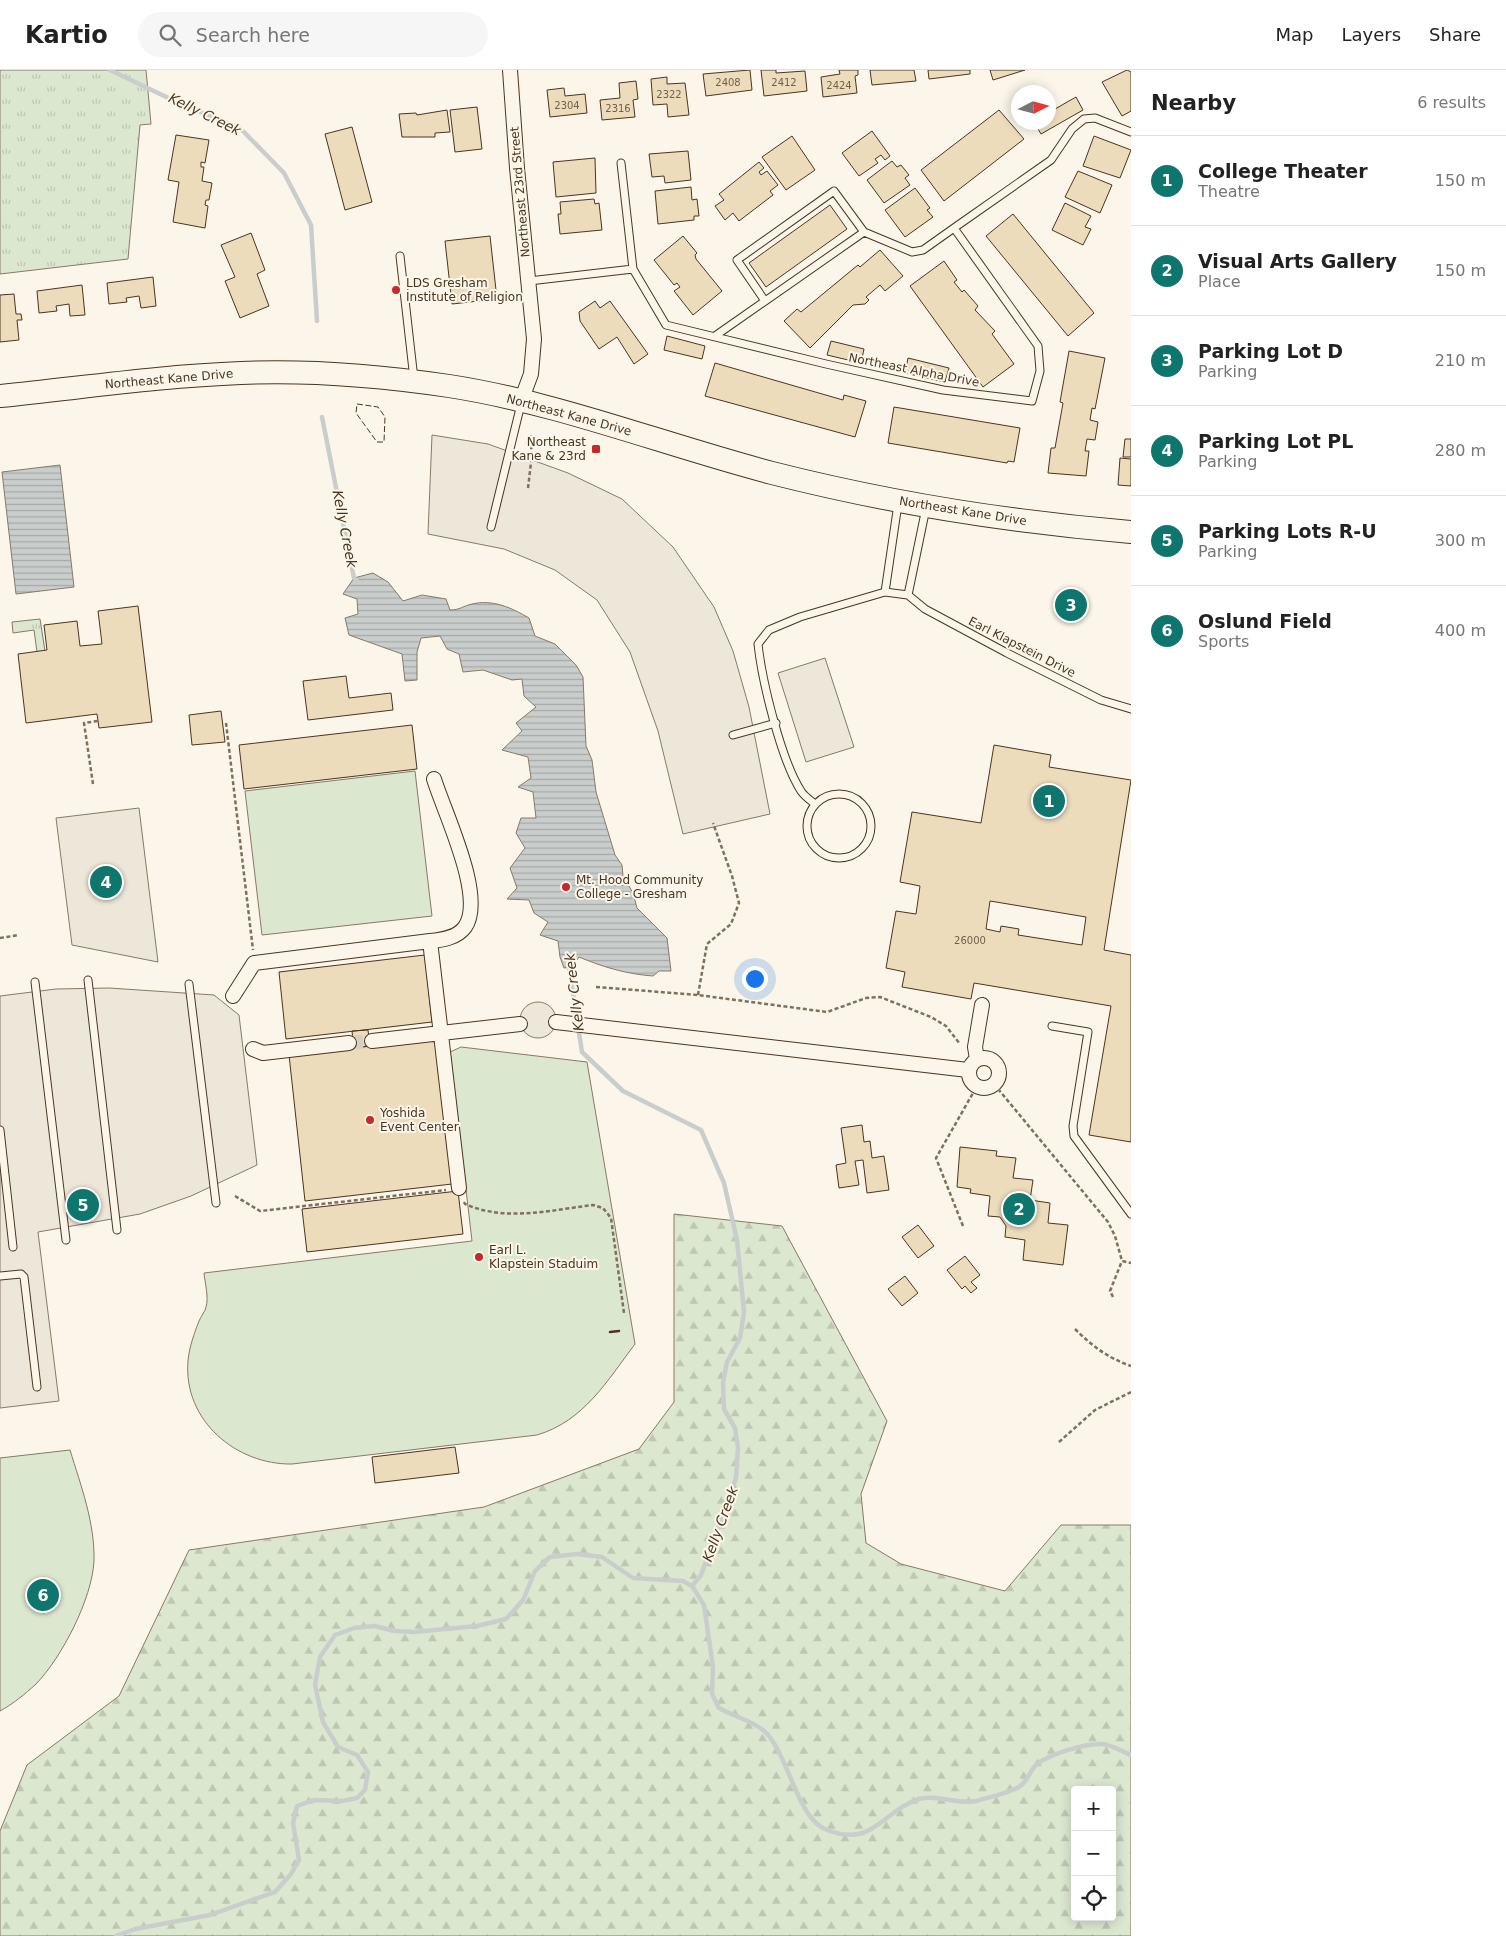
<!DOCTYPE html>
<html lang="en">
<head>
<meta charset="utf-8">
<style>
  :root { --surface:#fff; --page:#f6f6f6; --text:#222; --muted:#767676; --line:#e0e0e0; --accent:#0f766e }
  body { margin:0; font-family:"DejaVu Sans",sans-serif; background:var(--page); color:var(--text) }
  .controls { position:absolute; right:15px; bottom:15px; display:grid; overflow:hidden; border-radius:5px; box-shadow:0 2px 12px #0003 }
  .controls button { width:45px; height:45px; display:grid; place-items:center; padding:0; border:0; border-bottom:1px solid var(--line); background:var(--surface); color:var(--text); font:25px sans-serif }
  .compass { position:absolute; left:1011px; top:15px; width:45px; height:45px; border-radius:50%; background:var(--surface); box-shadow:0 2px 12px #0003; rotate:84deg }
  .you { position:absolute; left:754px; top:908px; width:18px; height:18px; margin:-12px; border:4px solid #fff; border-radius:50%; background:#1a73e8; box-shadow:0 0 0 8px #1a73e833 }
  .badge { display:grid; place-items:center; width:32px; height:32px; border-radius:50%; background:var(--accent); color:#fff; font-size:16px; font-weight:700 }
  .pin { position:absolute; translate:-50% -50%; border:2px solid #fff; box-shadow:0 1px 5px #0006 }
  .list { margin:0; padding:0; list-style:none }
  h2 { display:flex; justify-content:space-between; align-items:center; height:65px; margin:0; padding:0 20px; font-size:21px }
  h2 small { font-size:16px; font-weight:400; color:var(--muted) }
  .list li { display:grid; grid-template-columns:32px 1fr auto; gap:15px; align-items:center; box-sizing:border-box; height:90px; padding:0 20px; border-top:1px solid var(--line) }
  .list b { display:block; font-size:19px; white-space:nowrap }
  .list p { margin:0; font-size:16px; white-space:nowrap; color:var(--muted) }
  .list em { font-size:16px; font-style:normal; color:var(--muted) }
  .icon { flex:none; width:28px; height:28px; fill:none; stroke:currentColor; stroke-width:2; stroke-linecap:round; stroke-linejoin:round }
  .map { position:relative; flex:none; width:1131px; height:1866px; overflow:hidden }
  header { display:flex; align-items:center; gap:30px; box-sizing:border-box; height:70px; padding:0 25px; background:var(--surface); border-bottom:1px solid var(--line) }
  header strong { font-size:24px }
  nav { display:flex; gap:28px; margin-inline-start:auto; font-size:18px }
  .search { width:350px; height:45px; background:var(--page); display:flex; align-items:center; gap:12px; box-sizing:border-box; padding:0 18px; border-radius:28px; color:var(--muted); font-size:19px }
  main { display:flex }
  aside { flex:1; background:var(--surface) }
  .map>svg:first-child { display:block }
</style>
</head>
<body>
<header>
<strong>Kartio</strong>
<div class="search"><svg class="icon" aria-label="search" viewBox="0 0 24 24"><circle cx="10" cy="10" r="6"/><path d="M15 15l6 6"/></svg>Search here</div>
<nav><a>Map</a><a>Layers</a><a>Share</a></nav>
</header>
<main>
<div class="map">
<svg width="1131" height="1866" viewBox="0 0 1131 1866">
  <defs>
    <pattern id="grass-tufts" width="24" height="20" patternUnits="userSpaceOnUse" patternTransform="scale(1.25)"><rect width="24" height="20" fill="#dce7d0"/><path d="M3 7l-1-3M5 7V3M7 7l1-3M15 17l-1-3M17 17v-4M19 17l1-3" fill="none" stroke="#bec7b2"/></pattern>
    <pattern id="forest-firs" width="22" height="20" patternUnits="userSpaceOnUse" patternTransform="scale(1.25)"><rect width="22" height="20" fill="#dce7d0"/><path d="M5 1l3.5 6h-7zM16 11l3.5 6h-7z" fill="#bec7b2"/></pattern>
    <pattern id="water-rules" width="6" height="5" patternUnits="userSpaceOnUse" patternTransform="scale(1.25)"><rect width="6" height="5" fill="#c9cecd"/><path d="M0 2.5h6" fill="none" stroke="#a5a8a6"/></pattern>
  </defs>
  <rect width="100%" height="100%" fill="#fbf6e9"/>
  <path fill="url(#grass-tufts)" stroke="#887966" d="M0,0H146L151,54L140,55L128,189L0,204Z
    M40,549L45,581L37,582L34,560L13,563L12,552Z"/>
  <path fill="url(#forest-firs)" stroke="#887966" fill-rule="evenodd" d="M674,1144L782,1156L887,1351L861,1424L866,1473L901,1494L1005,1521L1061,1455H1131V1866H0V1761L27,1695L119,1626L189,1480L484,1437L639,1379L674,1332ZM1075,1720H1112V1847H1075Z"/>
  <path fill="#dce7d0" stroke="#887966" d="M415,701L432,846L262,865L245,721Z
    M461,977L587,992L635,1274C607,1311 584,1351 537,1365L292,1394C237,1395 183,1351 188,1291C189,1278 194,1264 199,1251C201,1246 205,1242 206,1237C209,1228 205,1213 204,1203L472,1171L450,982Z
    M70,1380C81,1416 95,1453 94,1491C92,1529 62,1587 36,1614C25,1624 13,1634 0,1641V1388Z"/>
  <path fill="#ede7d9" stroke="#887966" d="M432,365L488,374L568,403L622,429L673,477L714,537L733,581L749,637L770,744L683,764L658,661L630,582L597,530L555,500L504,479L428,464Z
    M825,588L854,677L806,692L778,603Z
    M139,738L158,892L72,875L56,748Z
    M109,918L214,925L239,945L257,1095L191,1126L140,1144L38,1162L59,1331L0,1338V926L56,919Z
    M520 950a18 18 0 1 1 36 0a18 18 0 1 1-36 0Z"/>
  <path fill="url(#water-rules)" stroke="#887966" d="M60,395L74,517L16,524L2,402Z
    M373,503L388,512L403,531L422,525L446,529L450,540C460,540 463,536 472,534C493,529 512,538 529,548L535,566L555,574L576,595L583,607L586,676L592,690L596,722L615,785L622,795L623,806L633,823L637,838L667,868L671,901H659L653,906C626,904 603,897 579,887L572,897L564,898L560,887L558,871L540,865L548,852L534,843L529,830L507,829L517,818L510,798L525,778L516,763L521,748H536L533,722L518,717L531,708L528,687L502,680L522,661L516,653L536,637L524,626L522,609L512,610L483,600L463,602L459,584L447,579L440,566L421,568L417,582V610L405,611L402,584L349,565L345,548L358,544L357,529L343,524L354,508Z"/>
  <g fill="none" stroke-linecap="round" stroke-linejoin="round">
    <path stroke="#c9cecd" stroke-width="4.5" d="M110,0L183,35L240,58L284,103L311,155L317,251
      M322,347L354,508L358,512
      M568,892L582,982L623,1021L701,1060L724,1113L737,1170L744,1242L740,1268L727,1292L723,1313L724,1339L735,1358L738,1378L736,1408L701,1505L692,1516
      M116,1866L135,1859L210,1845L275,1822L291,1804L299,1790L293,1753L297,1736L314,1730L342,1731L357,1728L365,1720L368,1702L357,1685L338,1677L323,1652L315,1615L320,1587L335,1565L354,1558L375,1556L394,1561L414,1562L477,1556L506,1549L523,1530L535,1501L550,1487L577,1484L602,1487L633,1508L683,1511L692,1516L704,1535L713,1597L712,1624L719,1638C731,1645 754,1652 763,1660C789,1682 796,1749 827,1760C874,1778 882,1741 919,1729C937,1724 957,1735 976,1731C989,1727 1007,1724 1019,1717C1027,1712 1029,1703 1035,1696C1047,1684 1087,1673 1103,1674C1112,1675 1123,1682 1131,1685"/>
  </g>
  <path fill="#ecdcbc" stroke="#4a3520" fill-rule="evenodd" d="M750,0L752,20L706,26L703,4Z
    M761,0H776V3L805,1L807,21L764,26Z
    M839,0H858V5L855,6L857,23L823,27L821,7L840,4Z
    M870,0H914L916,11L872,15Z
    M928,0H970V4L929,9Z
    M990,0H1025L993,10Z
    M1127,0L1131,2V41L1122,46L1102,12Z
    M667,7V14L685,13L689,45L668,47L667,34L653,35L651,9Z
    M636,11L638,29L633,30L635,47L602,50L600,30L620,28L619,13Z
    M564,18L565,26L585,24L587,43L550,47L547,20Z
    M1076,27L1083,40L1041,64L1034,52H1048V43Z
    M477,37L482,79L455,82L450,40Z
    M447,40L450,62L435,63V67H402L399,44L416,43L417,45Z
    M999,40L1024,69L944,131L921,100Z
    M352,57L372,132L345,140L325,64Z
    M872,61L890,86L885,90L881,85L875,89L878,93L859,106L842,83Z
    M176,65L209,70L205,93L201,92V97H204L202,111L212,113L209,130H206L205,135L208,136L205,158L173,152L179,112L168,110Z
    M792,66L815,100L786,120L762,87Z
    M1094,66L1131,80L1120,108L1083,96Z
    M688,81L691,110L665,113L664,106L652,107L649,84Z
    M595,88L596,123L556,127L553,92Z
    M892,91L897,97L901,95L909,105L905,108L910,115L884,133L867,110Z
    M759,92L764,98L759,102L761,105L767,101L778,115L770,121L773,125L739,151L733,143L725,150L715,136L724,130L719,124Z
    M1078,101L1112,115L1100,143L1065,127Z
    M691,117L692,130L697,129L699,146H694V150L658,154L655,121Z
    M915,118L930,138L927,140L933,147L905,167L885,140Z
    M594,129L595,134L599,133L602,160L560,164L558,144H561L560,132Z
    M1065,133L1091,146L1085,157L1091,159L1083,175L1052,160Z
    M830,135L847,159L766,217L749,193Z
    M1013,144L1094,243L1068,266L986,166Z
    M251,163L265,200L257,204L269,236L240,248L225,211L235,207L221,175Z
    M490,166L497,229L452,234L445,171Z
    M683,166L697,183L695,185L696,189L722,221L693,245L674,221L680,217L677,213L674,215L654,190Z
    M880,180L903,206L885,221L880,215L866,227L869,230L865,234L853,235L810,278L784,251L797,239L801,242L858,195L860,197Z
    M944,191L957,210L954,212L962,222L964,220L978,236L975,240L995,261L992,264L1014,294L983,317L910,216Z
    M153,207L156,236L141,238L139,226L126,228L127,232L109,234L107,213Z
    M82,215L85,245L70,246L69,234L56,236L57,241L39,243L37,221Z
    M14,224L16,244H21L22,250H17L19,270L0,272V225Z
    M595,231L600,238L610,231L648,284L634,294L617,267L599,279L580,251L579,242Z
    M667,266L705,276L702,289L664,280Z
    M831,271L864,279L861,293L827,285Z
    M1069,281L1105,288L1095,339L1092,338L1090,350L1098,352L1095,370L1087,369L1085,381H1089L1086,406L1048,403L1051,378H1055L1063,333L1060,332Z
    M908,288L949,298L945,312L905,303Z
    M715,293L843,330L844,325L866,331L855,367L705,326Z
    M894,337L1020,358L1014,392L1008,391L1007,393L888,373Z
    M1125,369H1131V387H1123Z
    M1120,388L1131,389V416L1118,415Z
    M138,536L152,652L99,658L97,644L26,653L18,584L47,580L44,555L77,551L80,576L102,574L98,541Z
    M346,606L349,628L391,623L393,640L308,650L303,611Z
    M221,641L225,672L192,675L189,645Z
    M412,655L417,699L244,719L239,675Z
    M994,675L1051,685L1049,697L1131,710L1104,880L1131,885V1072L1089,1065L1111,936L974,913L971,929L902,917L905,902L886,898L896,841L916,844L920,816L900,812L912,742L981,753ZM990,831L1086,847L1082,875L1018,865L1019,859L1001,856L1000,862L986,859Z
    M425,885L432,952L286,969L279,902Z
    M368,960L370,976L354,978L352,961Z
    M435,969L452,1114L305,1131L289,985Z
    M862,1055L864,1072L870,1071L872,1088L884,1086L889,1120L867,1123L863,1090L855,1091L859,1115L839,1118L836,1095L846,1093L841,1058Z
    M960,1077L997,1081L996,1086L1016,1088L1013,1108L1033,1110L1030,1130L1050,1133L1048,1153L1068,1155L1063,1195L1023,1190L1025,1170L1005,1167L1006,1156L1000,1147L988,1146L990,1126L970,1123L971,1119L957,1117Z
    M458,1121L463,1164L307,1182L302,1139Z
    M918,1155L934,1176L918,1188L902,1167Z
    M965,1186L980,1205L971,1212L977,1218L971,1223L965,1216L962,1219L947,1200Z
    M905,1206L918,1223L902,1236L888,1219Z
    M455,1377L459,1403L375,1413L372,1387Z"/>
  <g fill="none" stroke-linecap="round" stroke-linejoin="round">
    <path stroke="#d8cfc1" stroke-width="14" stroke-dasharray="14 7" stroke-linecap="butt" d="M349,973L372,971"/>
    <defs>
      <path id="lane" d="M621,93L633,199
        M400,186L414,309
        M529,211L633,199L666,255L826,294L943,320L1032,331L1040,301L1038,276L954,158L1051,90L1072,59L1084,49L1095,48L1131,62
        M765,231L737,190L834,121L864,162
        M715,266L864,162L912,182L923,180L954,158
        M491,457L521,334
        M885,522L898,434
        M908,525L926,438
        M733,665L776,653
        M807 756a32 32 0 1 1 64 0a32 32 0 1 1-64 0Z
        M815,734C810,730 804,726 801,721C781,690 762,611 758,574L769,560L800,547L885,522L908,525L925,539L1007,583L1101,630L1131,639
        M88,910L117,1160
        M35,912L66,1170
        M189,914L216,1133
        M1052,956L1088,962L1073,1056L1074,1066L1131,1144
        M0,1060L13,1177
        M0,1206L21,1204L24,1207L37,1317"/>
      <path id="street" d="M510,0L517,98L534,269L531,304L521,331
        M430,871C442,870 457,868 465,857C486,827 444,742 434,709
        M233,926L254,893L430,871L459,1118
        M556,952L968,1000
        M372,971L520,954
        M253,979L263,983L349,973
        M969 1003a15 15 0 1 1 30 0a15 15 0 1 1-30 0Z
        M977,989L975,977L982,935"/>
      <path id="primary" d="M0,326C80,318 161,306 241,303C310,300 381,306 449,316C559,333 665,375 772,403C890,433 1010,452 1131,462"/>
    </defs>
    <use href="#lane" stroke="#4a3520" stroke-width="9"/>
    <use href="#street" stroke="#4a3520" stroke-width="16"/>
    <use href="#primary" stroke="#4a3520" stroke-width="24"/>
    <path stroke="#7f6f5c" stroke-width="2.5" stroke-dasharray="4 2.5" stroke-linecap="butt" d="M528,418L532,384L531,376L527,373L532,364
      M226,653L253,880
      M93,714L84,653L98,651
      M0,868L19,865
      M596,917L698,925L827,942L866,928L880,927L931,947L946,956L960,974
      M698,925L707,874L731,854L739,833L732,806L713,753
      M994,1014L1108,1152L1115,1166L1122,1191L1131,1193
      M235,1126L260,1141L446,1120
      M464,1132L465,1134C505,1152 551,1140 593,1135L603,1138L611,1148L624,1243
      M963,1156L936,1088L977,1016
      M1113,1227L1110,1221L1122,1191
      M1075,1259C1092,1276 1108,1288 1131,1296
      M1059,1372L1095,1340L1131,1322"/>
    <use href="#lane" stroke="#fbf6e9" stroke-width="7"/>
    <use href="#street" stroke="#fbf6e9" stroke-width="14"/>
    <use href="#primary" stroke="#fbf6e9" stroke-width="22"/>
    <path stroke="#4a3520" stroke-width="1" stroke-dasharray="6 2.5" stroke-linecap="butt" d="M357,334L378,337L385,347L384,372H377L356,343Z"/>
    <path stroke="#4a3520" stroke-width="2.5" d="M610,1262L619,1261"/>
  </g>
  <g fill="#c62828" stroke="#fbf6e9" stroke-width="2">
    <circle cx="396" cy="220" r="5"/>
    <rect x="591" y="374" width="10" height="10" rx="2.5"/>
    <circle cx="566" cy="817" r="5"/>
    <circle cx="370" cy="1050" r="5"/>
    <circle cx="479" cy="1187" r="5"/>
  </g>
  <g text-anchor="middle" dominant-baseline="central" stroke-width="4" stroke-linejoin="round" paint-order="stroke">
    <g font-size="10" fill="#725f47">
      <text x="728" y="12">2408</text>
      <text x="784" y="12">2412</text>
      <text x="839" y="15">2424</text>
      <text x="669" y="24">2322</text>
      <text x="567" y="35">2304</text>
      <text x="618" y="38">2316</text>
      <text x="970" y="870">26000</text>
    </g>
    <g font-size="12" fill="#4a3520" stroke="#fbf6e9">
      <text transform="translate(520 122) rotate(-95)">Northeast 23rd Street</text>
      <text transform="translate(914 300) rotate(11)">Northeast Alpha Drive</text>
      <text transform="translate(169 309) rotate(-5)">Northeast Kane Drive</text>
      <text transform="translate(569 345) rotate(15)">Northeast Kane Drive</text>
      <text transform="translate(963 441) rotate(9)">Northeast Kane Drive</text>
      <text transform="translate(1022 577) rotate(27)">Earl Klapstein Drive</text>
    </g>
    <g font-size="12" fill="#4a3520" stroke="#fbf6e9" text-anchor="start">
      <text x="406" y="213">LDS Gresham<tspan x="406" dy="14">Institute of Religion</tspan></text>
      <text x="586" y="372" text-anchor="end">Northeast<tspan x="586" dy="14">Kane &amp; 23rd</tspan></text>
      <text x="576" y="810">Mt. Hood Community<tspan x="576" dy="14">College - Gresham</tspan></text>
      <text x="380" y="1043">Yoshida<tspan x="380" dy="14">Event Center</tspan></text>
      <text x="489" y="1180">Earl L.<tspan x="489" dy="14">Klapstein Staduim</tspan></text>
    </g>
    <g font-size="14" font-style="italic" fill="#4a3520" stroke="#fbf6e9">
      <text transform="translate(205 44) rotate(26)">Kelly Creek</text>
      <text transform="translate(345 459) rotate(79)">Kelly Creek</text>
      <text transform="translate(574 922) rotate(-97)">Kelly Creek</text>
      <text transform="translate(720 1454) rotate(-70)">Kelly Creek</text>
    </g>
  </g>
</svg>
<div class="controls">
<button>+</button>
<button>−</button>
<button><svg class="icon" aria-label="locate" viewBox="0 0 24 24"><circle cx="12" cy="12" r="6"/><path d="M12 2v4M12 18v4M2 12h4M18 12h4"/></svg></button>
</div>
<svg class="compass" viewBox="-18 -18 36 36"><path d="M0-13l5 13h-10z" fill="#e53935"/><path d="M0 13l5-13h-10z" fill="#767676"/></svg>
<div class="you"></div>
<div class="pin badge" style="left:1049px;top:731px">1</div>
<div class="pin badge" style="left:1019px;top:1139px">2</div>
<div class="pin badge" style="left:1071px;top:535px">3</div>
<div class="pin badge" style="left:106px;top:812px">4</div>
<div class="pin badge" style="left:83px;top:1135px">5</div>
<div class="pin badge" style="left:43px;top:1525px">6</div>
</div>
<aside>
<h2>Nearby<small>6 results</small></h2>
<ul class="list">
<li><span class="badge">1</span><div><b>College Theater</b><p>Theatre</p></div><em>150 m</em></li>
<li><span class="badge">2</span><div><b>Visual Arts Gallery</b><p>Place</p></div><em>150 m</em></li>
<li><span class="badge">3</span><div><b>Parking Lot D</b><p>Parking</p></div><em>210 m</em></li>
<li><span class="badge">4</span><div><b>Parking Lot PL</b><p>Parking</p></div><em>280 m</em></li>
<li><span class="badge">5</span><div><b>Parking Lots R-U</b><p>Parking</p></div><em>300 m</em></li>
<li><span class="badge">6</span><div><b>Oslund Field</b><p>Sports</p></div><em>400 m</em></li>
</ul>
</aside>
</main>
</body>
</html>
